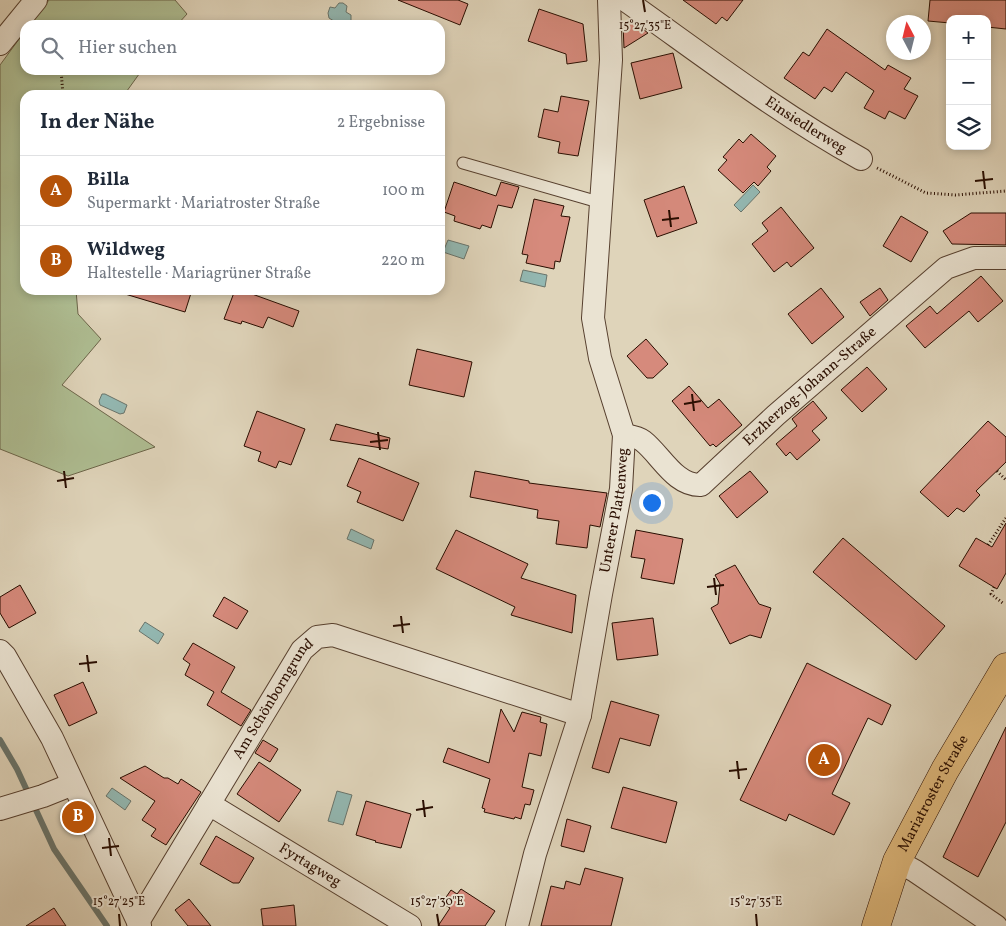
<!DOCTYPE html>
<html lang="de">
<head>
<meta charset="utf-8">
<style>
  :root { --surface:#fff; --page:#f6f6f7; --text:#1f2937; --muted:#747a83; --line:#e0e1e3; --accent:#b45309 }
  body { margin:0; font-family:Vollkorn,serif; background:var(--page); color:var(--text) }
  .controls { position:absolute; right:15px; top:15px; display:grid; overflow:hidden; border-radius:10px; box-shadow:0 2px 8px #0003 }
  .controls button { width:45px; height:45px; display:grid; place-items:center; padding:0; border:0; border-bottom:1px solid var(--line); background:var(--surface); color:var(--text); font:25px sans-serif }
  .compass { position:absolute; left:886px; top:15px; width:45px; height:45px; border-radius:50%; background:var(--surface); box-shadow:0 2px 8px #0003; rotate:353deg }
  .you { position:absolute; left:651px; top:502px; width:18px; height:18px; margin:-12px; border:4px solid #fff; border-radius:50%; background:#1a73e8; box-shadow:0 0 0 8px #1a73e833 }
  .badge { display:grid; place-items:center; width:32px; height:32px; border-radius:50%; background:var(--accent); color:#fff; font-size:16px; font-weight:700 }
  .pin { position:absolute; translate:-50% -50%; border:2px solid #fff; box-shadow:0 1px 5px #0006 }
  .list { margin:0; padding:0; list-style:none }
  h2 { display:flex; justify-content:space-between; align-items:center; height:65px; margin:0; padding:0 20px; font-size:21px }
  h2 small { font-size:16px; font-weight:400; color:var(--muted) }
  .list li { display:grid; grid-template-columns:32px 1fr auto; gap:15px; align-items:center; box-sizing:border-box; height:70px; padding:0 20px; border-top:1px solid var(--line) }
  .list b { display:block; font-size:19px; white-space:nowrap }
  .list p { margin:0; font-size:16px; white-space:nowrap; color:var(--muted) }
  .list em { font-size:16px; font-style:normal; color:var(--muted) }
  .icon { flex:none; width:28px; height:28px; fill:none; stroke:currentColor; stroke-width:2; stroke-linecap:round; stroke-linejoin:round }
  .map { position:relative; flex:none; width:1006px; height:926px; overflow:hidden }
  .search { position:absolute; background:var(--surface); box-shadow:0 2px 8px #0003; left:20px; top:20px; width:425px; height:55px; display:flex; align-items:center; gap:12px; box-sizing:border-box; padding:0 18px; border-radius:15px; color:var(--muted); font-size:19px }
  .panel { position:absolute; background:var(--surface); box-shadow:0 2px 8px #0003; left:20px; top:90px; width:425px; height:205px; border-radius:15px }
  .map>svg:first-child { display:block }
</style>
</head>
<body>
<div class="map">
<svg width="1006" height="926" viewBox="0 0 1006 926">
  <rect width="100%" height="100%" fill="#dfd4ba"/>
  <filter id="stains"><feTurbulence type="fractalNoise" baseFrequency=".004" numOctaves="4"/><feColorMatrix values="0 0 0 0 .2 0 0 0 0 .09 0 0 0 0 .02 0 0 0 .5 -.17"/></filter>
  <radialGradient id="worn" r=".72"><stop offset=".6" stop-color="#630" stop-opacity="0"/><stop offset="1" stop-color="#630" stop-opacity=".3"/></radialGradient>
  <path fill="#aebd92" stroke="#6c6549" d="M49,0H175L187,14L177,25H30Z
    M25,31V70H142L124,95H25V290H76L78,314L101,339L62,385L155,447L68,476L0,449V65Z"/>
  <path fill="#93b8b2" stroke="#69746b" d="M339,3H343L347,6L346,12L351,15V21L348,25L337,23L329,18L328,13L330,7L335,8Z
    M753,185L760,192L741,212L734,205Z
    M448,240L469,246L464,259L443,252Z
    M523,270L547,275L545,287L520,281Z
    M102,394H105L127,405L124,413L120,414L100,405L99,401Z
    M351,529L374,540L371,549L347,539Z
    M145,622L164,634L158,644L139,631Z
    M112,788L131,801L125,810L106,796Z
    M337,791L352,795L343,825L328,821Z"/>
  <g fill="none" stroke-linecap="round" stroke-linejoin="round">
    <path stroke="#69746b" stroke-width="6" d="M0,740L17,769L54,849L107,926"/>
  </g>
  <path fill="#d68a7c" stroke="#290d00" d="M398,0H458L468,4L460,25Z
    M683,0H743L727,21L722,17L716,24Z
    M930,0H1006V29L987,27V19H950V23L928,21Z
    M539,9L583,24L587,61L567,64L566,54L528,41Z
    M630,19L648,33L624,48L623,24Z
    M827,29L885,70L888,65L911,78L904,89L918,96L905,119L889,111L885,119L864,108L874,91L846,72L832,92L824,87L815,99L784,78L803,52L809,56Z
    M673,53L682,88L640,99L631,63Z
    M561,96L589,101L578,156L558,153L560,142L538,137L544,109L558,112Z
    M751,134L776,156L767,167L771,171L758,186L754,182L743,193L718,170L727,160L723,157L739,139L743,143Z
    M454,182L496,196L501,182L519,187L512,208L498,205L491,228L482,225L480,229L454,221L455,216L444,212Z
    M684,186L697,223L657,237L644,200Z
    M534,199L564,206L561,216L570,217L560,262L555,261L554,269L526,263L528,255L522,254Z
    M781,207L814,248L791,267L787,262L774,272L752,244L768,231L762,223Z
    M971,213H1006V245L952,244L943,231Z
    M901,216L928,232L911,262L883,246Z
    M981,276L1003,301L978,322L969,311L925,348L906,326L930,306L937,314Z
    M821,288L844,317L812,344L788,314Z
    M880,288L888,300L870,316L860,302Z
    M126,290H192L185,312L125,294Z
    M235,290H241L299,311L293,327L268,317L263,328L242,321L241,324L224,319Z
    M646,339L668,364L653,378H647L627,356Z
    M417,349L472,362L464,397L409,385Z
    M867,367L887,389L862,412L841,390Z
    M689,386L708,408L719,399L742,425L716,447L713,444L710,446L672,401Z
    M813,401L827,418L812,431L820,440L797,460L790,452L786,456L776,444L797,426L792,419Z
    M257,411L305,429L291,465L279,461L276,468L258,461L261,452L244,446Z
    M988,421L1006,437V462L976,491L980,495L964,512L957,508L948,517L920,492Z
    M336,424L390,438L388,449L330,440Z
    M359,458L419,483L403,521L357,502L361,492L347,486Z
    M475,471L529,481V483L607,493L600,527L590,525L587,548L556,544L559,521L537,518L538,510L470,497Z
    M750,471L768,492L737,518L719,496Z
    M1006,523V573L997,589L959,566L976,538L992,547Z
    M456,530L528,564L521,578L576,595L572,633L511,615L515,607L436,569Z
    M636,530L683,539L674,584L641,578L645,559L631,557Z
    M843,538L945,626L916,660L813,572Z
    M735,565L759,604L771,608L761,638L750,635L730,644L711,608L718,604L720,584L715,575Z
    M20,585L36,613L9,628L0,613V597Z
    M224,597L248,611L237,629L213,616Z
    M653,618L658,655L617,660L612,623Z
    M193,643L235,667L221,692L251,710L241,726L207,705L214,692L185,675L190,664L183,659Z
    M807,663L891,705L882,725L868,718L832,794L850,803L834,835L789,814L786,821L740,800Z
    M83,682L97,713L69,726L54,695Z
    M611,701L659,715L650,746L620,738L609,773L592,768Z
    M501,709L514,732L522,712L541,717L540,722L547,724L541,756L529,753L522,787L534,790L530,805L525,804L521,819L515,817L514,819L484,812L485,809L482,808L490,779L443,762L448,748L489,763Z
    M1006,727V822L978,877L943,857Z
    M263,740L278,749L270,762L255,753Z
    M259,762L301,790L279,822L237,794Z
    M145,766L164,778H168L178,784L181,779L201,792L166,845L151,836L156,829L142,820L155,801L120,778Z
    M623,787L677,802L666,843L611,828Z
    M366,801L411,814L401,848L375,842L376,841L356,835Z
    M567,819L591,826L584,852L561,846Z
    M216,836L254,858L239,883H233L200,864Z
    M585,868L623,878L611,926H541L551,886L564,889L566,881L580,885Z
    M461,889L495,911L485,926H438L450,908L442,903L451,890L457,894Z
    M189,899L211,926H188L175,910Z
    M294,905L296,926H263L261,909Z
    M54,908L66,926H26Z"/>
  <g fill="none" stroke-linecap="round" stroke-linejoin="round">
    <defs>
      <path id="service" d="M463,163L602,203"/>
      <g id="minor">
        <path id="s1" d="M625,0C703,55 778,113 861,159"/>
        <path d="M0,44L36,0"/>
        <path id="s2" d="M624,435C630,436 638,437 643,441C661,455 675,486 701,485L776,415L946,268L974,258H1006"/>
        <path d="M0,651L5,656L52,738L140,926"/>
        <path id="s3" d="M209,804L410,926"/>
        <path d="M0,809L43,796L73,784"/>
        <path d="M897,861L915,871L996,926"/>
        <path id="s4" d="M138,922L302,650L317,637L333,635L580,715"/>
        <path id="s5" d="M517,926L535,854L580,715L601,594L621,489L624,435L600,358L593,318L611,60L609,0"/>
      </g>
      <g id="primary">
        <path id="s6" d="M876,926L897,861L945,770L1006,667"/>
      </g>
    </defs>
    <use href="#service" stroke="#563f2e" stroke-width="13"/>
    <use href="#minor" stroke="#563f2e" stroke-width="24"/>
    <use href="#primary" stroke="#290d00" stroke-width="29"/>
    <path stroke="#290d00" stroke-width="3" stroke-dasharray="1 2.5" stroke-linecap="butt" d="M61,70L63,95
      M877,168L926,193L955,195L1006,191
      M997,471L1006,480
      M988,545L1006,518
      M994,587L991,594L1004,604"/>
    <use href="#service" stroke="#eae3d2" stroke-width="11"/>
    <use href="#minor" stroke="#eae3d2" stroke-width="22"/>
    <use href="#primary" stroke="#e0ba7d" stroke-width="28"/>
  </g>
  <path fill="none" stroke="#290d00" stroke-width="2" d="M643,0L645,12M983,171L985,189M975,181L993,179M669,210L671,227M662,220L679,218M692,394L694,411M684,404L701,401M378,432L380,450M370,442L388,440M64,471L66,488M57,481L74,478M714,578L716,595M707,587L724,585M401,616L403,633M393,626L410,624M87,655L89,672M79,664L97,662M737,761L739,779M729,771L747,769M423,800L425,817M416,810L433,807M109,838L111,856M102,848L119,846M119,914L120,926M437,914L439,926M756,914L757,926"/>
  <g text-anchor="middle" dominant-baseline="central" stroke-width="4" stroke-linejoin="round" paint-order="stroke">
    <g font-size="15" fill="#290d00" stroke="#eae3d2">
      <text stroke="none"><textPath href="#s1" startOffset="220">Einsiedlerweg</textPath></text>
      <text stroke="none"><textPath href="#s2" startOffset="242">Erzherzog-Johann-Straße</textPath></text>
      <text stroke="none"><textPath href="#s5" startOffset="428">Unterer Plattenweg</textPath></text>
      <text stroke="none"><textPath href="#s4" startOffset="261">Am Schönborngrund</textPath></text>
      <text stroke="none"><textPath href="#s6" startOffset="145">Mariatroster Straße</textPath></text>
      <text stroke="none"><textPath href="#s3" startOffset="118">Fyrtagweg</textPath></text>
    </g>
  </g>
  <g font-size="12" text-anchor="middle" fill="#290d00" stroke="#eae3d2" stroke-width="4" stroke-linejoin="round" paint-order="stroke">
    <text x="645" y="29">15°27'35"E</text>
    <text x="119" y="905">15°27'25"E</text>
    <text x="437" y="905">15°27'30"E</text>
    <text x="756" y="905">15°27'35"E</text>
  </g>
  <rect width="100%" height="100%" filter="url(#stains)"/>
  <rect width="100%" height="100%" fill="url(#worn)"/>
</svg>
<div class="controls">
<button>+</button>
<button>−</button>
<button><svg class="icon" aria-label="layers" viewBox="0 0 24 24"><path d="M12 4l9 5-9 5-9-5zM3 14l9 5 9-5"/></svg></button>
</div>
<svg class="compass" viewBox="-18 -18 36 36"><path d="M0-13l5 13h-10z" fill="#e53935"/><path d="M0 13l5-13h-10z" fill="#747a83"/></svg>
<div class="you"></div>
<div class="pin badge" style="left:824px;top:760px">A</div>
<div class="pin badge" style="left:78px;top:817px">B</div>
<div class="search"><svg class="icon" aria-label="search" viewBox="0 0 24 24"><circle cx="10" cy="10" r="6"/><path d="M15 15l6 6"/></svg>Hier suchen</div>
<section class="panel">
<h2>In der Nähe<small>2 Ergebnisse</small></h2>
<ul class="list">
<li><span class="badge">A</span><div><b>Billa</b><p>Supermarkt · Mariatroster Straße</p></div><em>100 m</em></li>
<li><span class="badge">B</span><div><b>Wildweg</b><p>Haltestelle · Mariagrüner Straße</p></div><em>220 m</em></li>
</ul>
</section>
</div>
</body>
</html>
